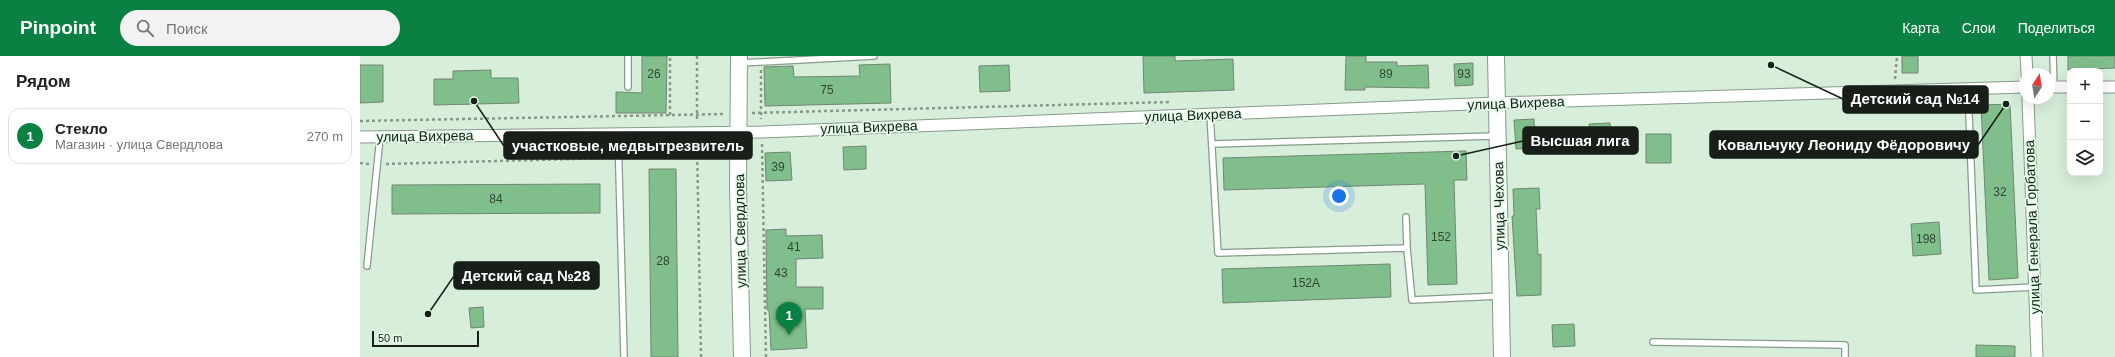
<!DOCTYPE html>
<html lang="ru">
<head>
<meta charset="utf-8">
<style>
  :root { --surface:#fff; --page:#f2f2f2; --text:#222; --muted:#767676; --line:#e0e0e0; --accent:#0b8043 }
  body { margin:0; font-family:Helvetica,sans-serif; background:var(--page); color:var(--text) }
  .controls { position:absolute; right:12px; top:12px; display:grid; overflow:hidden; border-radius:8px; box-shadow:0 4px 16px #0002 }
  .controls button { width:36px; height:36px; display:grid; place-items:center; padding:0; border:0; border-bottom:1px solid var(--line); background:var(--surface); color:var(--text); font:20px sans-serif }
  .compass { position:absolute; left:1659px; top:12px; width:36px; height:36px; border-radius:50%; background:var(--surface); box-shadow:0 4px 16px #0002; rotate:12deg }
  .scale { position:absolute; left:12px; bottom:10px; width:107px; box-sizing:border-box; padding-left:4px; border:2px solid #171f18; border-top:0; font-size:11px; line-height:14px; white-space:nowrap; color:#171f18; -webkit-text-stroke:3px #e4fce7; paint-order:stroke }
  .you { position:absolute; left:979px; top:140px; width:14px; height:14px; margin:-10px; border:3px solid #fff; border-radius:50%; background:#1a73e8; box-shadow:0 0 0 6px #1a73e833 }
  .badge { display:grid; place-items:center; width:26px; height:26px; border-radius:50%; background:var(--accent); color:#fff; font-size:13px; font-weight:700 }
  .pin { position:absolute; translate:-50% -33px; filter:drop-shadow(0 1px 2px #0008) }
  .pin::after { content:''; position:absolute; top:21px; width:14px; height:12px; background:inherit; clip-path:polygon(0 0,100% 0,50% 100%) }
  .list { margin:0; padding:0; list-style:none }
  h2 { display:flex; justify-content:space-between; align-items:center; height:52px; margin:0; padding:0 16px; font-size:17px }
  h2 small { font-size:13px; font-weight:400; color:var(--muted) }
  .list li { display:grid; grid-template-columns:26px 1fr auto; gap:12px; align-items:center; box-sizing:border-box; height:56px; margin:0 8px 8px; padding:0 8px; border:1px solid var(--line); border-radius:12px }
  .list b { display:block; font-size:15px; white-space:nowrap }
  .list p { margin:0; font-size:13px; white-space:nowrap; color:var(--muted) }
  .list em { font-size:13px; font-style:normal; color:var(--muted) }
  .icon { flex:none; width:22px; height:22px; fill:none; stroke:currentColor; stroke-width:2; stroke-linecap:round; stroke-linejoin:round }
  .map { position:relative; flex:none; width:1755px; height:301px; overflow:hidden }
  header { display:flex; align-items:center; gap:24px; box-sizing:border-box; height:56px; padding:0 20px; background:var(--accent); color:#fff }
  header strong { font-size:19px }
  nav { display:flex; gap:22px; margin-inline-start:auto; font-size:14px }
  .search { width:280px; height:36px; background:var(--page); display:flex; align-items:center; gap:10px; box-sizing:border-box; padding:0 14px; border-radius:22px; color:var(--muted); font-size:15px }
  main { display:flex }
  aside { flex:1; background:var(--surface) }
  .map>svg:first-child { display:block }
</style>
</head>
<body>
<header>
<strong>Pinpoint</strong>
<div class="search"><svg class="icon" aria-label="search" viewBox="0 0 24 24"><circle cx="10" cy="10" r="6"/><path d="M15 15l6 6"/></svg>Поиск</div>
<nav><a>Карта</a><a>Слои</a><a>Поделиться</a></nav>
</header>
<main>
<aside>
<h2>Рядом<small></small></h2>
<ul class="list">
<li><span class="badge">1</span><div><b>Стекло</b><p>Магазин · улица Свердлова</p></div><em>270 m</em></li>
</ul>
</aside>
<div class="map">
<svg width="1755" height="301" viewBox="0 0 1755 301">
  <rect width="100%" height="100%" fill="#d7eeda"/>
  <path fill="#80be8b" stroke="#728674" d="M282,0H307L306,57H256V36L282,37Z
    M783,0H815V5L873,3L874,34L784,37Z
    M986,0H1006V6H1037V10L1068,9L1069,32L1005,31V34H985Z
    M1542,0H1558V17H1542Z
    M1708,0H1755V12L1708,14Z
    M1113,7V29L1095,30L1094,8Z
    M530,8L531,47L405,50L404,11L433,10L434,21L500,20L499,9Z
    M0,9H23V46L0,47Z
    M649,9L650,35L620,36L619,10Z
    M131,14V22H158L159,47L74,49V23H93V15Z
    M1650,48L1658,222L1629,224L1621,49Z
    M1174,63L1175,92L1156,93L1154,64Z
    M1250,67L1252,94L1231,96L1229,68Z
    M1286,78H1311V107H1286Z
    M506,90V113L484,114L483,91Z
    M1106,95L1107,124H1094L1097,228L1068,229L1065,128L864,134L863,102Z
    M430,96L432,124L406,125L405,97Z
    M289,113H316L318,301H291Z
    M240,128V157L32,158V129Z
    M1179,132L1180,153H1176L1178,199L1181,198V239L1157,240L1152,160H1154L1153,133Z
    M1579,166L1581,198L1553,200L1551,168Z
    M426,173V180L462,179L463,202L436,203V231H463V253H445L447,292L411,294L409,254H407L406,174Z
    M1030,208L1031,241L863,247L862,213Z
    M123,251L124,271L111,272L109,252Z
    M1214,268L1215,290L1193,291L1192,269Z
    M1616,289L1655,290V301H1616Z"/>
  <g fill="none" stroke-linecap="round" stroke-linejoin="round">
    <defs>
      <path id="lane" d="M1693,0L1694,31
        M381,7L514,0
        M268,31V0
        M1608,33L1616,234L1675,231
        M850,58L858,197L1047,192L1052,244L1140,240
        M258,78L264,301
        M852,88L1135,80
        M1046,161L1047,192
        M7,210L20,81
        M1293,286L1485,289V301"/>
      <path id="street" d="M1666,0L1667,18
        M1689,31H1710
        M1740,31H1755
        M1668,42L1677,301
        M0,81L402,76L1137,47L1665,31"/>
      <path id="secondary" d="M379,0L378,130L382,301
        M1136,0L1142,301"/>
    </defs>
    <use href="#lane" stroke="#869b89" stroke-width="8"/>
    <use href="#street" stroke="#869b89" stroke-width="13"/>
    <use href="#secondary" stroke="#869b89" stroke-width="18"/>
    <path stroke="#87988a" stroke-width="2.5" stroke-dasharray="3 3" stroke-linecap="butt" d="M337,0V65
      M401,14V63
      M1535,23L1537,0
      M392,57L811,46
      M310,59V0
      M0,65L365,58
      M337,88L341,301
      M402,88L406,301
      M268,101L338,97
      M0,107L9,108
      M26,108L249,102"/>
    <use href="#lane" stroke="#fff" stroke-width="5.5"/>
    <use href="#street" stroke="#fff" stroke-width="11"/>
    <use href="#secondary" stroke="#fff" stroke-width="16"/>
  </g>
  <g text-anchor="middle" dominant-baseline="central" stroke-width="3.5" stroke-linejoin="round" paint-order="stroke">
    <g font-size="12" fill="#314735">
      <text x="294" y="18">26</text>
      <text x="1026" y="18">89</text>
      <text x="1104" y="18">93</text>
      <text x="467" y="34">75</text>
      <text x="418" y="111">39</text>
      <text x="1640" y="136">32</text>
      <text x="136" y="143">84</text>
      <text x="1081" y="181">152</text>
      <text x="1566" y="183">198</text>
      <text x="434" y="191">41</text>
      <text x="303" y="205">28</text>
      <text x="421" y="217">43</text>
      <text x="946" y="227">152А</text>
    </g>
    <g font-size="14" fill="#171f18" stroke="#e4fce7">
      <text transform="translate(1156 47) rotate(-2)">улица Вихрева</text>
      <text transform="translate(833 59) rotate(-2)">улица Вихрева</text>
      <text transform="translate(509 71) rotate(-2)">улица Вихрева</text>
      <text transform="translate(65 80) rotate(-1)">улица Вихрева</text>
      <text transform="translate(1139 150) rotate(-91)">улица Чехова</text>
      <text transform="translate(1672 171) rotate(-92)">улица Генерала Горбатова</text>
      <text transform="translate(380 175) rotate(-91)">улица Свердлова</text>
    </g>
  </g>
  <path fill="none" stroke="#171f18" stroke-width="1.5" d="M1411 9L1483 43M1096 100L1163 85M1646 48L1618 89M114 45L144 90M68 258L94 220"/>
  <g fill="#171f18" stroke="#e4fce7" stroke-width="1.5">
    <circle cx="1411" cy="9" r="4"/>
    <circle cx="1096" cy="100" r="4"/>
    <circle cx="1646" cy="48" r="4"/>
    <circle cx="114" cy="45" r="4"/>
    <circle cx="68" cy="258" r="4"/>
  </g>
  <g fill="#171f18" stroke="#171f18" stroke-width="1.5">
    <rect x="1483" y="30" width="145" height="27" rx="4"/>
    <rect x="1163" y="71" width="115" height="27" rx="4"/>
    <rect x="1350" y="75" width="268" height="27" rx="4"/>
    <rect x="144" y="76" width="248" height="27" rx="4"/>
    <rect x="94" y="206" width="145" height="27" rx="4"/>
  </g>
  <g font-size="15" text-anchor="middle" font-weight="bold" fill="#fff">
    <text x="1555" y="48">Детский сад №14</text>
    <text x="1220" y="90">Высшая лига</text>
    <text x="1484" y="94">Ковальчуку Леониду Фёдоровичу</text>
    <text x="268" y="95">участковые, медвытрезвитель</text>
    <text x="166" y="225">Детский сад №28</text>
  </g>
</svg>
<div class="controls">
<button>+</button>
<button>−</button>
<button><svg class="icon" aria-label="layers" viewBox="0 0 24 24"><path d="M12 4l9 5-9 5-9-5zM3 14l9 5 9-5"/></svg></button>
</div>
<svg class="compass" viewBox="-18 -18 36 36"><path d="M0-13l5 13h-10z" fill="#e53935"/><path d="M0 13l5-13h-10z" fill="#767676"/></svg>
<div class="scale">50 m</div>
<div class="you"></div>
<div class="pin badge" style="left:429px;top:279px">1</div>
</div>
</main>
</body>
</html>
